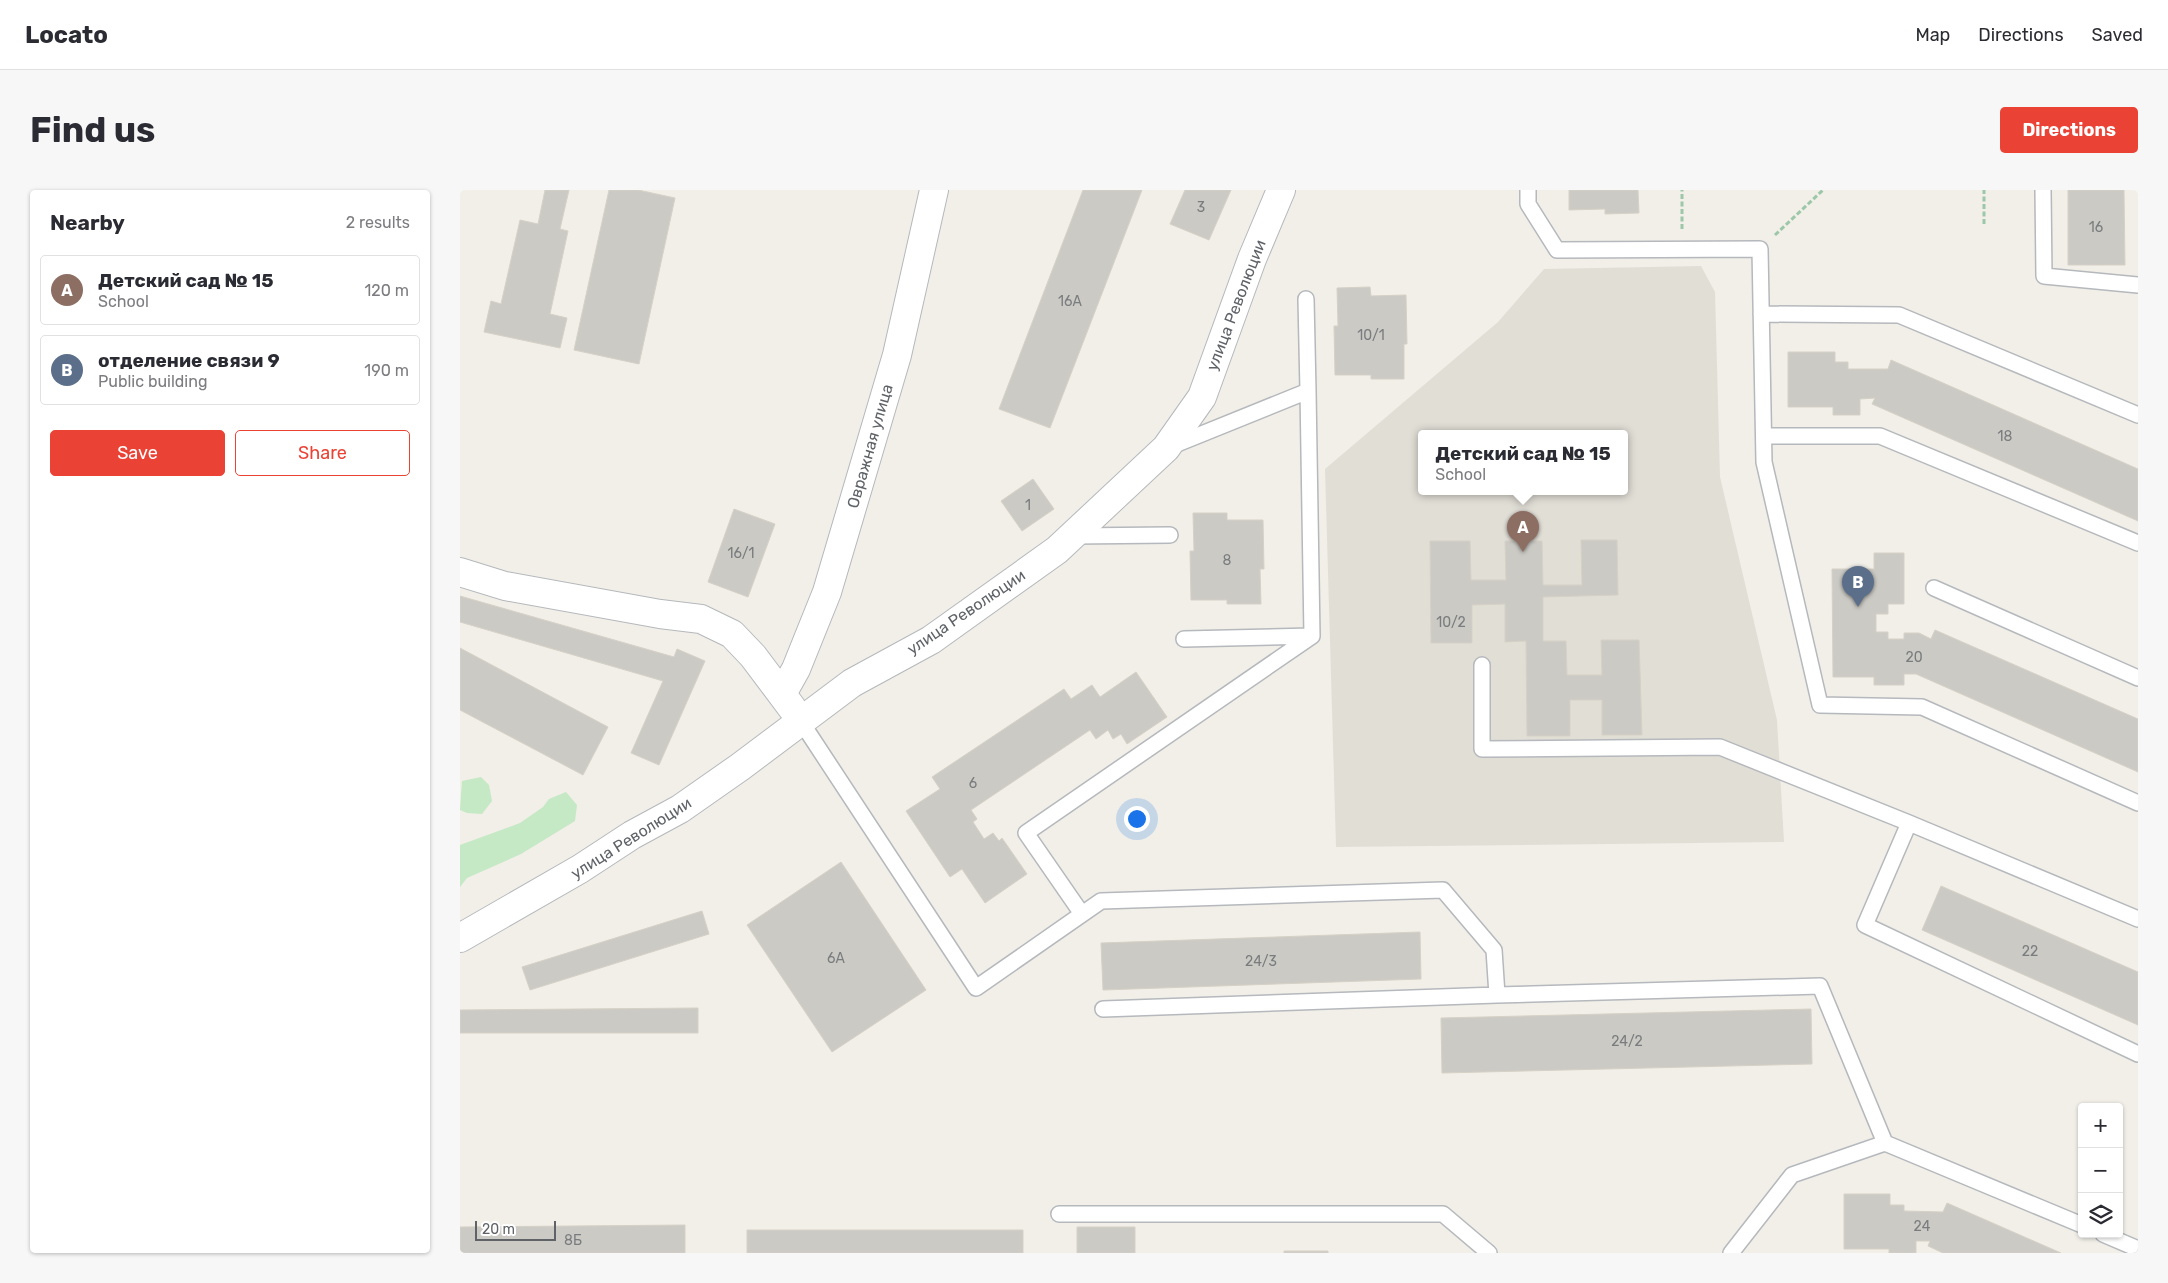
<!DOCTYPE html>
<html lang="en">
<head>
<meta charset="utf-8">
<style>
  :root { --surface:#fff; --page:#f7f7f7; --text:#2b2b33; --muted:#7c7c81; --line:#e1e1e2; --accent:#ea4335 }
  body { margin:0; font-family:Rubik,sans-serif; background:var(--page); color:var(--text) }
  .controls { position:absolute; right:15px; bottom:15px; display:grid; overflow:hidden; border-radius:5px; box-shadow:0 1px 4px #0004 }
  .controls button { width:45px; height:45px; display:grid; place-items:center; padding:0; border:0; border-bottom:1px solid var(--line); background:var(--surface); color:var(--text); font:25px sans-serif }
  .scale { position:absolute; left:15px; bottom:12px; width:81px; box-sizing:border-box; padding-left:5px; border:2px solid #5f6368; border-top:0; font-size:14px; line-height:18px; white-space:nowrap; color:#5f6368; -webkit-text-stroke:4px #fff; paint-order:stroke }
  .you { position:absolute; left:676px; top:628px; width:18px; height:18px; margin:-12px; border:4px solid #fff; border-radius:50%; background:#1a73e8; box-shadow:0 0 0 8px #1a73e833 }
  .badge { display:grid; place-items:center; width:32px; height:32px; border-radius:50%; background:var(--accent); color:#fff; font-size:16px; font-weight:700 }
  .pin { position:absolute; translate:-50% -41px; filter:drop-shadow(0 1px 2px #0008) }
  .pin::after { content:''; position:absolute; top:26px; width:18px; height:15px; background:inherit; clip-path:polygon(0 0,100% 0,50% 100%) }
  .popup { position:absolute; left:958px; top:240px; width:210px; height:65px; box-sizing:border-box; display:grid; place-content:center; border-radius:5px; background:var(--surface); filter:drop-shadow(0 1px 4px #0005); font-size:16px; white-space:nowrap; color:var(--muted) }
  .popup b { font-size:19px; color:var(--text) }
  .popup::after { content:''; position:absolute; left:50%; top:100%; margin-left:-10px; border:10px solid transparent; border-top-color:var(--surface) }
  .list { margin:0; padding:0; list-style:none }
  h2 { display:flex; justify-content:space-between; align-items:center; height:65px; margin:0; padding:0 20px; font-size:21px }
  h2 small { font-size:16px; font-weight:400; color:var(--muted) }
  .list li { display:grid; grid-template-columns:32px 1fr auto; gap:15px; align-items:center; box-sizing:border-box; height:70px; margin:0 10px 10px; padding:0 10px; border:1px solid var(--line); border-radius:5px }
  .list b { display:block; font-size:19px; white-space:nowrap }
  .list p { margin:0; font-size:16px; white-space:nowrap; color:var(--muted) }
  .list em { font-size:16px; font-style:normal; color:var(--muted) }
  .actions { display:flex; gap:10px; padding:15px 20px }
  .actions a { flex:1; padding:11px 0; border:1px solid var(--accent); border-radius:5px; text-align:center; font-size:18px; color:var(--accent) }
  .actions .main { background:var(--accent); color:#fff }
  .icon { flex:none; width:28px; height:28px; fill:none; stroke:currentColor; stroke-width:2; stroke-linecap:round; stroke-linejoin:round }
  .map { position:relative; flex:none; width:1678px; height:1063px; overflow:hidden; border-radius:5px }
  header { display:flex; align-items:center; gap:30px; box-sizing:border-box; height:70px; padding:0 25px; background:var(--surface); border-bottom:1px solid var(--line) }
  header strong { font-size:24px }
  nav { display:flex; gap:28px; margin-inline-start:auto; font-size:18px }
  .intro { display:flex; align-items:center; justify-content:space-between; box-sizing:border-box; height:120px; padding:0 30px }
  h1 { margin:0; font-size:35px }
  .button { padding:12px 22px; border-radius:5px; background:var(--accent); color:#fff; font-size:18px; font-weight:700 }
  main { display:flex; gap:30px; padding:0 30px }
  aside { flex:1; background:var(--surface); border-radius:5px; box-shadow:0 1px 4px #0004 }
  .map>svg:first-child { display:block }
</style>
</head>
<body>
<header>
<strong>Locato</strong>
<nav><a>Map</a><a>Directions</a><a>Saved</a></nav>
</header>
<div class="intro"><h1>Find us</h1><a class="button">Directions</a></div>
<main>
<aside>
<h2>Nearby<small>2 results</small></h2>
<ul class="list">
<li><span class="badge" style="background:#8d6e63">A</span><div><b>Детский сад № 15</b><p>School</p></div><em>120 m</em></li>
<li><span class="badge" style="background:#5c6f8a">B</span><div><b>отделение связи 9</b><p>Public building</p></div><em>190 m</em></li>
</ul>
<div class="actions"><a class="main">Save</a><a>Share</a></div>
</aside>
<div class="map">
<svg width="1678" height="1063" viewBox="0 0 1678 1063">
  <rect width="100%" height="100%" fill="#f1efe8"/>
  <path fill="#e1ded6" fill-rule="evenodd" d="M1241,76L1255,102L1260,287L1317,530L1324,652L876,657L865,279L1038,132L1084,79ZM962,243H1164V301H962Z"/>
  <path fill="#c5e8c5" d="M21,587L29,595L32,611L22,624L7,623L0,620L2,591Z
    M106,602L117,615L115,631L61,664L7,688L0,697V655L60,633L83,617L89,609Z"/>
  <path fill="#cccac5" stroke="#d6d1c6" d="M85,0H109L100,39L108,41L90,124L107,128L100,158L24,142L31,111L41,114L60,30L78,34Z
    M149,0H178L215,8L179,174L114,160Z
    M623,0H682L590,238L539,219Z
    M725,0H771L749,50L710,34Z
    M1109,0H1178L1179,23L1145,24V19L1109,20Z
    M1608,0H1664L1665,75H1608Z
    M910,97L911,106L946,105L947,154H944V189H911V185H875L874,136H878L877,98Z
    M1328,162H1375V172H1388V179H1428L1431,170L1678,279V331L1412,214L1415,208L1400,209V225H1373V217H1328Z
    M573,289L594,319L562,341L541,311Z
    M274,319L315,334L288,407L248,392Z
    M733,323H767V330H803L804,379H800L801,414H767V410H731L730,361H734Z
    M1121,350H1157L1158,405L1083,407V451H1106L1107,485H1142L1141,450H1179L1182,545H1142V510H1110V546H1067L1066,451L1045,452V414L1012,415V453H971L970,351H1010L1011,390H1046L1045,351H1082L1083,395H1122Z
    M1414,363H1444V414H1428V424H1416V442H1428V449H1444V443H1459L1471,449L1475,440L1678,529V582L1456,484H1444V495H1414V487H1373L1372,379H1414Z
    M0,406L214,467L217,459L245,471L199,575L171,563L203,491L0,432Z
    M0,458L148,537L123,585L0,520Z
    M676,482L707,527L667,554L661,544L653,549L648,540L636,549L630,540L511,620L517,629L513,632L524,649L533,643L539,651L542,648L567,684L525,713L502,679L490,687L446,621L480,599L472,587L604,499L611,509L632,495L640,507Z
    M381,672L466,800L372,862L287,735Z
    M1481,696L1678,782V835L1462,740Z
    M242,721L249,744L70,800L62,777Z
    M960,742L961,789L643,800L641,753Z
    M238,818V843H0V820Z
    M1351,819L1352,874L982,883L981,828Z
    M1384,1004H1430V1015H1444V1021L1483,1022L1487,1013L1601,1063H1483L1468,1056L1470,1051H1456V1063H1429V1059H1384Z
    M225,1035V1063H0V1037Z
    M617,1037H675V1063H617Z
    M287,1040H563V1063H287Z
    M824,1061H868V1063H824Z"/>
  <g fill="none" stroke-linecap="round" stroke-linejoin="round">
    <defs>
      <path id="service" d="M1068,0V14L1097,60L1300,59L1304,272L1360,515L1462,517L1678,613
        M1583,0L1584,86L1678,95
        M1301,124L1439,125L1678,225
        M1304,246H1420L1678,353
        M712,256L848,201L846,109
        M613,346L710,345
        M1474,398L1678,488
        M724,449L852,446
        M1022,475V559L1260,557L1449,633L1678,729
        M340,530L516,798L641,711L983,700L1034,760L1037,805
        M1449,633L1405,735L1678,864
        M622,724L566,643L852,446L848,201
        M643,819L1037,805L1360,796L1425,953L1622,1035
        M599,1024H983L1029,1063
        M1643,1044L1678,1059
        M1271,1063L1332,985L1425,953"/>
      <path id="minor" d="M0,382L45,396L200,424L241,429L272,444L293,466L332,518
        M322,504L336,479L367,402L437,165L474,0
        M0,748L120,679L172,645L220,619L280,577L392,493L471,450L597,360L706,258L742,207L792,69L821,0"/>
    </defs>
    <use href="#service" stroke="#b5b8bc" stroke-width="18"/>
    <use href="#minor" stroke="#b5b8bc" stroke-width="30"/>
    <path stroke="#9cc7a9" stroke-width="3" stroke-dasharray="5 2.5" stroke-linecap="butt" d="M1524,34V0
      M1222,39V0
      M1315,45L1363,0"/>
    <use href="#service" stroke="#fff" stroke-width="15"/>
    <use href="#minor" stroke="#fff" stroke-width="28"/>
  </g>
  <g text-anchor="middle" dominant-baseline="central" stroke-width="4.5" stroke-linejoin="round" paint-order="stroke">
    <g font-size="14" fill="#7a7d7f">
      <text x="741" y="17">3</text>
      <text x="1636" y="37">16</text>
      <text x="610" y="111">16А</text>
      <text x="911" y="145">10/1</text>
      <text x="1545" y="246">18</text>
      <text x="568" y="315">1</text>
      <text x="281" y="363">16/1</text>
      <text x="767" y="370">8</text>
      <text x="991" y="432">10/2</text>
      <text x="1454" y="467">20</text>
      <text x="513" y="593">6</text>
      <text x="1570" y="761">22</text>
      <text x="376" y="768">6А</text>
      <text x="801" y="771">24/3</text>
      <text x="1167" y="851">24/2</text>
      <text x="1462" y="1036">24</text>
      <text x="113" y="1050">8Б</text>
    </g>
    <g font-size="16" fill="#5f6368" stroke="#fff">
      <text transform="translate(776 115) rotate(-69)">улица Революции</text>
      <text transform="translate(410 256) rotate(-74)">Овражная улица</text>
      <text transform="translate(506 422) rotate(-34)">улица Революции</text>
      <text transform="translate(171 648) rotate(-32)">улица Революции</text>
    </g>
  </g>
</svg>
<div class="controls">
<button>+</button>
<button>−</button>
<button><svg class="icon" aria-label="layers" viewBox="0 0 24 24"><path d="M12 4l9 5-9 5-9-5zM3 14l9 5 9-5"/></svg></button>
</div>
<div class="scale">20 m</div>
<div class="you"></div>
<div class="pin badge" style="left:1063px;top:362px;background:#8d6e63">A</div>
<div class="popup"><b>Детский сад № 15</b>School</div>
<div class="pin badge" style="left:1398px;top:417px;background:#5c6f8a">B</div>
</div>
</main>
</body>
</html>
